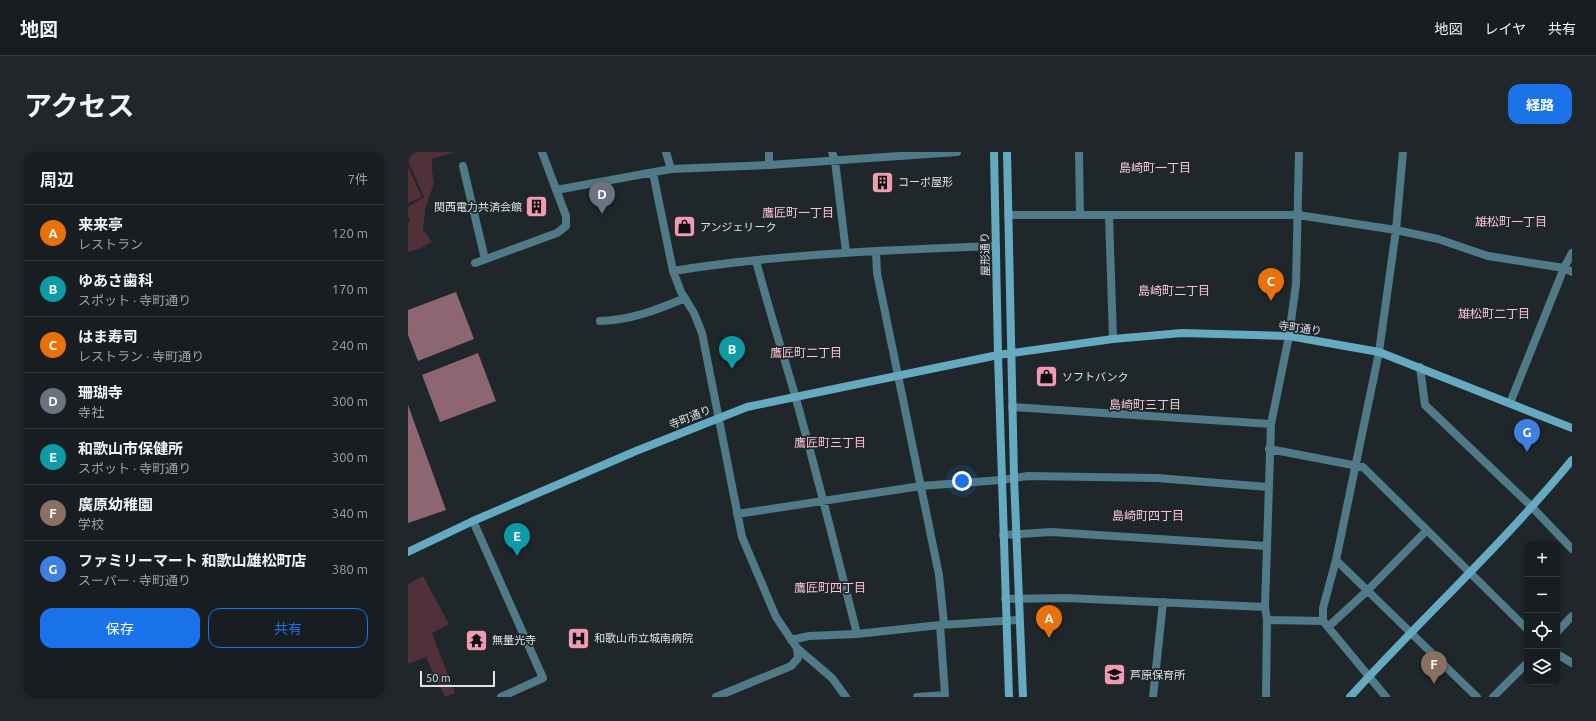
<!DOCTYPE html>
<html lang="ja">
<head>
<meta charset="utf-8">
<style>
  :root { --surface:#171d20; --page:#202629; --text:#f1f3f6; --muted:#9ea2a5; --line:#363b3e; --accent:#1a73e8 }
  body { margin:0; font-family:Ubuntu,"Noto Sans JP",sans-serif; background:var(--page); color:var(--text) }
  .controls { position:absolute; right:12px; bottom:12px; display:grid; overflow:hidden; border-radius:8px; box-shadow:0 1px 3px #0004 }
  .controls button { width:36px; height:36px; display:grid; place-items:center; padding:0; border:0; border-bottom:1px solid var(--line); background:var(--surface); color:var(--text); font:20px sans-serif }
  .scale { position:absolute; left:12px; bottom:10px; width:75px; box-sizing:border-box; padding-left:4px; border:2px solid #dee3e5; border-top:0; font-size:11px; line-height:14px; white-space:nowrap; color:#dee3e5; -webkit-text-stroke:3px #1f272a; paint-order:stroke }
  .you { position:absolute; left:554px; top:329px; width:14px; height:14px; margin:-10px; border:3px solid #fff; border-radius:50%; background:#1a73e8; box-shadow:0 0 0 6px #1a73e833 }
  .badge { display:grid; place-items:center; width:26px; height:26px; border-radius:50%; background:var(--accent); color:#fff; font-size:13px; font-weight:700 }
  .pin { position:absolute; translate:-50% -33px; filter:drop-shadow(0 1px 2px #0008) }
  .pin::after { content:''; position:absolute; top:21px; width:14px; height:12px; background:inherit; clip-path:polygon(0 0,100% 0,50% 100%) }
  .list { margin:0; padding:0; list-style:none }
  h2 { display:flex; justify-content:space-between; align-items:center; height:52px; margin:0; padding:0 16px; font-size:17px }
  h2 small { font-size:13px; font-weight:400; color:var(--muted) }
  .list li { display:grid; grid-template-columns:26px 1fr auto; gap:12px; align-items:center; box-sizing:border-box; height:56px; padding:0 16px; border-top:1px solid var(--line) }
  .list b { display:block; font-size:15px; white-space:nowrap }
  .list p { margin:0; font-size:13px; white-space:nowrap; color:var(--muted) }
  .list em { font-size:13px; font-style:normal; color:var(--muted) }
  .actions { display:flex; gap:8px; padding:12px 16px }
  .actions a { flex:1; padding:9px 0; border:1px solid var(--accent); border-radius:12px; text-align:center; font-size:14px; color:var(--accent) }
  .actions .main { background:var(--accent); color:#fff }
  .icon { flex:none; width:22px; height:22px; fill:none; stroke:currentColor; stroke-width:2; stroke-linecap:round; stroke-linejoin:round }
  .map { position:relative; flex:none; width:1164px; height:545px; overflow:hidden; border-radius:12px }
  header { display:flex; align-items:center; gap:24px; box-sizing:border-box; height:56px; padding:0 20px; background:var(--surface); border-bottom:1px solid var(--line) }
  header strong { font-size:19px }
  nav { display:flex; gap:22px; margin-inline-start:auto; font-size:14px }
  .intro { display:flex; align-items:center; justify-content:space-between; box-sizing:border-box; height:96px; padding:0 24px }
  h1 { margin:0; font-size:28px }
  .button { padding:10px 18px; border-radius:12px; background:var(--accent); color:#fff; font-size:14px; font-weight:700 }
  main { display:flex; gap:24px; padding:0 24px }
  aside { flex:1; background:var(--surface); border-radius:12px; box-shadow:0 1px 3px #0004 }
  .map>svg:first-child { display:block }
</style>
</head>
<body>
<header>
<strong>地図</strong>
<nav><a>地図</a><a>レイヤ</a><a>共有</a></nav>
</header>
<div class="intro"><h1>アクセス</h1><a class="button">経路</a></div>
<main>
<aside>
<h2>周辺<small>7件</small></h2>
<ul class="list">
<li><span class="badge" style="background:#e8710a">A</span><div><b>来来亭</b><p>レストラン</p></div><em>120 m</em></li>
<li><span class="badge" style="background:#0f9aa8">B</span><div><b>ゆあさ歯科</b><p>スポット · 寺町通り</p></div><em>170 m</em></li>
<li><span class="badge" style="background:#e8710a">C</span><div><b>はま寿司</b><p>レストラン · 寺町通り</p></div><em>240 m</em></li>
<li><span class="badge" style="background:#6b7280">D</span><div><b>珊瑚寺</b><p>寺社</p></div><em>300 m</em></li>
<li><span class="badge" style="background:#0f9aa8">E</span><div><b>和歌山市保健所</b><p>スポット · 寺町通り</p></div><em>300 m</em></li>
<li><span class="badge" style="background:#8d6e63">F</span><div><b>廣原幼稚園</b><p>学校</p></div><em>340 m</em></li>
<li><span class="badge" style="background:#3f7fe0">G</span><div><b>ファミリーマート 和歌山雄松町店</b><p>スーパー · 寺町通り</p></div><em>380 m</em></li>
</ul>
<div class="actions"><a class="main">保存</a><a>共有</a></div>
</aside>
<div class="map">
<svg width="1164" height="545" viewBox="0 0 1164 545">
  <rect width="100%" height="100%" fill="#1f272a"/>
  <path fill="#51303a" d="M0,0H47L24,7V18L26,31L17,57L15,78L24,90L11,97L0,100V71L2,69L0,63V55L16,45L0,9Z
    M0,15L14,45L0,51Z
    M15,424L41,472L24,481L47,541L37,545L18,505L0,512V432Z"/>
  <path fill="#8e6671" d="M48,140L66,187L10,209L0,183V158Z
    M70,201L88,249L32,270L14,223Z
    M0,253L38,358L0,371Z"/>
  <g fill="none" stroke-linecap="round" stroke-linejoin="round">
    <path stroke="#507a88" stroke-width="8" d="M258,0L263,17
      M361,0V13
      M424,0L427,9L438,100
      M671,0L672,63
      M55,14L77,107
      M245,21L265,119L273,140L286,161L294,181L334,385L368,465L389,496L424,526L438,545
      M148,38L263,17L361,13L549,0
      M600,63H890L988,78L1030,87L1080,104L1156,116L1164,120
      M701,63L705,187
      M468,99L469,121L531,423L536,472
      M348,109C360,154 374,199 387,243C409,322 429,402 449,482
      M67,111L149,81L158,74V64L134,0
      M265,119C371,102 480,98 588,94
      M192,169C223,168 249,158 277,146
      M1012,215L1017,253L1123,354L1164,397
      M1102,251L1156,116L1164,101
      M604,255L863,272
      M861,297L955,315L1119,477
      M329,362L513,334L593,328L620,324L749,326L860,335
      M65,369L135,526L93,545
      M595,383L643,380L859,394
      M928,408L1069,545
      M597,447L659,446L857,455
      M859,468L915,469
      M920,475L959,439L1019,378
      M1149,480L1164,464
      M383,488L401,484L449,482L532,473L611,468
      M1149,502L1164,511
      M308,545L383,514L390,506L389,496
      M509,545L537,543L532,473
      M745,545L755,450
      M858,545L859,468L857,455L863,272L881,184L888,132L891,0
      M978,545L915,469V456L928,408L971,200L988,78L995,0
      M1085,545L1119,511"/>
    <path stroke="#65aac1" stroke-width="8" d="M586,0L590,203L601,545
      M599,0L606,325L615,545
      M0,400L65,369L228,299L339,255L590,203L705,187L774,181L881,184L971,200L1164,276
      M942,545C1015,465 1095,392 1164,308"/>
  </g>
  <defs>
    <symbol id="building-square" viewBox="-11 -11 22 22"><rect x="-9" y="-9" width="18" height="18" rx="4" fill="#f19ab4" stroke="#1f272a"/><path d="M-4-6H4V6H1V3H-1V6H-4ZM-2.5-4.3h1.7v1.8h-1.7ZM.8-4.3h1.7v1.8H.8ZM-2.5-1h1.7V.8h-1.7ZM.8-1h1.7V.8H.8Z" fill="#111"/></symbol>
    <symbol id="shop-square" viewBox="-11 -11 22 22"><rect x="-9" y="-9" width="18" height="18" rx="4" fill="#f19ab4" stroke="#1f272a"/><path d="M-5-2.5h2.3a2.7 3.5 0 0 1 5.4 0H5L5.5 6h-11ZM-1.5-2.5h3a1.5 2.3 0 0 0-3 0Z" fill="#111"/></symbol>
    <symbol id="hospital-square" viewBox="-11 -11 22 22"><rect x="-9" y="-9" width="18" height="18" rx="4" fill="#f19ab4" stroke="#1f272a"/><path d="M-5-5h3v3.5h4V-5h3V5h-3V1.5h-4V5h-3Z" fill="#111"/></symbol>
    <symbol id="temple-square" viewBox="-11 -11 22 22"><rect x="-9" y="-9" width="18" height="18" rx="4" fill="#f19ab4" stroke="#1f272a"/><path d="M0-6L5-2H3V0L6.5 2.5H4V6H1.5V3h-3V6H-4V2.5H-6.5L-3 0V-2H-5Z" fill="#111"/></symbol>
    <symbol id="school-square" viewBox="-11 -11 22 22"><rect x="-9" y="-9" width="18" height="18" rx="4" fill="#f19ab4" stroke="#1f272a"/><path d="M0-5L7-2L0 1L-7-2ZM-4 1L0 2.5L4 1V4Q0 6-4 4Z" fill="#111"/></symbol>
  </defs>
  <g fill-rule="evenodd">
    <use href="#building-square" x="462" y="18" width="25" height="25"/>
    <use href="#building-square" x="116" y="42" width="25" height="25"/>
    <use href="#shop-square" x="264" y="62" width="25" height="25"/>
    <use href="#shop-square" x="626" y="212" width="25" height="25"/>
    <use href="#hospital-square" x="158" y="474" width="25" height="25"/>
    <use href="#temple-square" x="56" y="476" width="25" height="25"/>
    <use href="#school-square" x="694" y="510" width="25" height="25"/>
  </g>
  <g text-anchor="middle" dominant-baseline="central" stroke-width="3.5" stroke-linejoin="round" paint-order="stroke">
    <g font-size="11" fill="#dee3e5" stroke="#1f272a" text-anchor="start">
      <text x="490" y="30">コーポ屋形</text>
      <text x="114" y="55" text-anchor="end">関西電力共済会館</text>
      <text x="292" y="75">アンジェリーク</text>
      <text x="654" y="225">ソフトバンク</text>
      <text x="186" y="486">和歌山市立城南病院</text>
      <text x="84" y="488">無量光寺</text>
      <text x="722" y="523">芦原保育所</text>
    </g>
    <g font-size="11" fill="#dee3e5" stroke="#1f272a">
      <text transform="translate(577 102) rotate(-91)">屋形通り</text>
      <text transform="translate(892 176) rotate(8)">寺町通り</text>
      <text transform="translate(282 265) rotate(-22)">寺町通り</text>
    </g>
    <g font-size="12" fill="#f8c5d3" stroke="#1f272a">
      <text x="747" y="15">島崎町一丁目</text>
      <text x="390" y="60">鷹匠町一丁目</text>
      <text x="1103" y="69">雄松町一丁目</text>
      <text x="766" y="138">島崎町二丁目</text>
      <text x="1086" y="161">雄松町二丁目</text>
      <text x="398" y="200">鷹匠町二丁目</text>
      <text x="737" y="252">島崎町三丁目</text>
      <text x="422" y="290">鷹匠町三丁目</text>
      <text x="740" y="363">島崎町四丁目</text>
      <text x="422" y="435">鷹匠町四丁目</text>
    </g>
  </g>
</svg>
<div class="controls">
<button>+</button>
<button>−</button>
<button><svg class="icon" aria-label="locate" viewBox="0 0 24 24"><circle cx="12" cy="12" r="6"/><path d="M12 2v4M12 18v4M2 12h4M18 12h4"/></svg></button>
<button><svg class="icon" aria-label="layers" viewBox="0 0 24 24"><path d="M12 4l9 5-9 5-9-5zM3 14l9 5 9-5"/></svg></button>
</div>
<div class="scale">50 m</div>
<div class="you"></div>
<div class="pin badge" style="left:641px;top:486px;background:#e8710a">A</div>
<div class="pin badge" style="left:324px;top:217px;background:#0f9aa8">B</div>
<div class="pin badge" style="left:863px;top:149px;background:#e8710a">C</div>
<div class="pin badge" style="left:194px;top:62px;background:#6b7280">D</div>
<div class="pin badge" style="left:109px;top:404px;background:#0f9aa8">E</div>
<div class="pin badge" style="left:1026px;top:532px;background:#8d6e63">F</div>
<div class="pin badge" style="left:1119px;top:300px;background:#3f7fe0">G</div>
</div>
</main>
</body>
</html>
